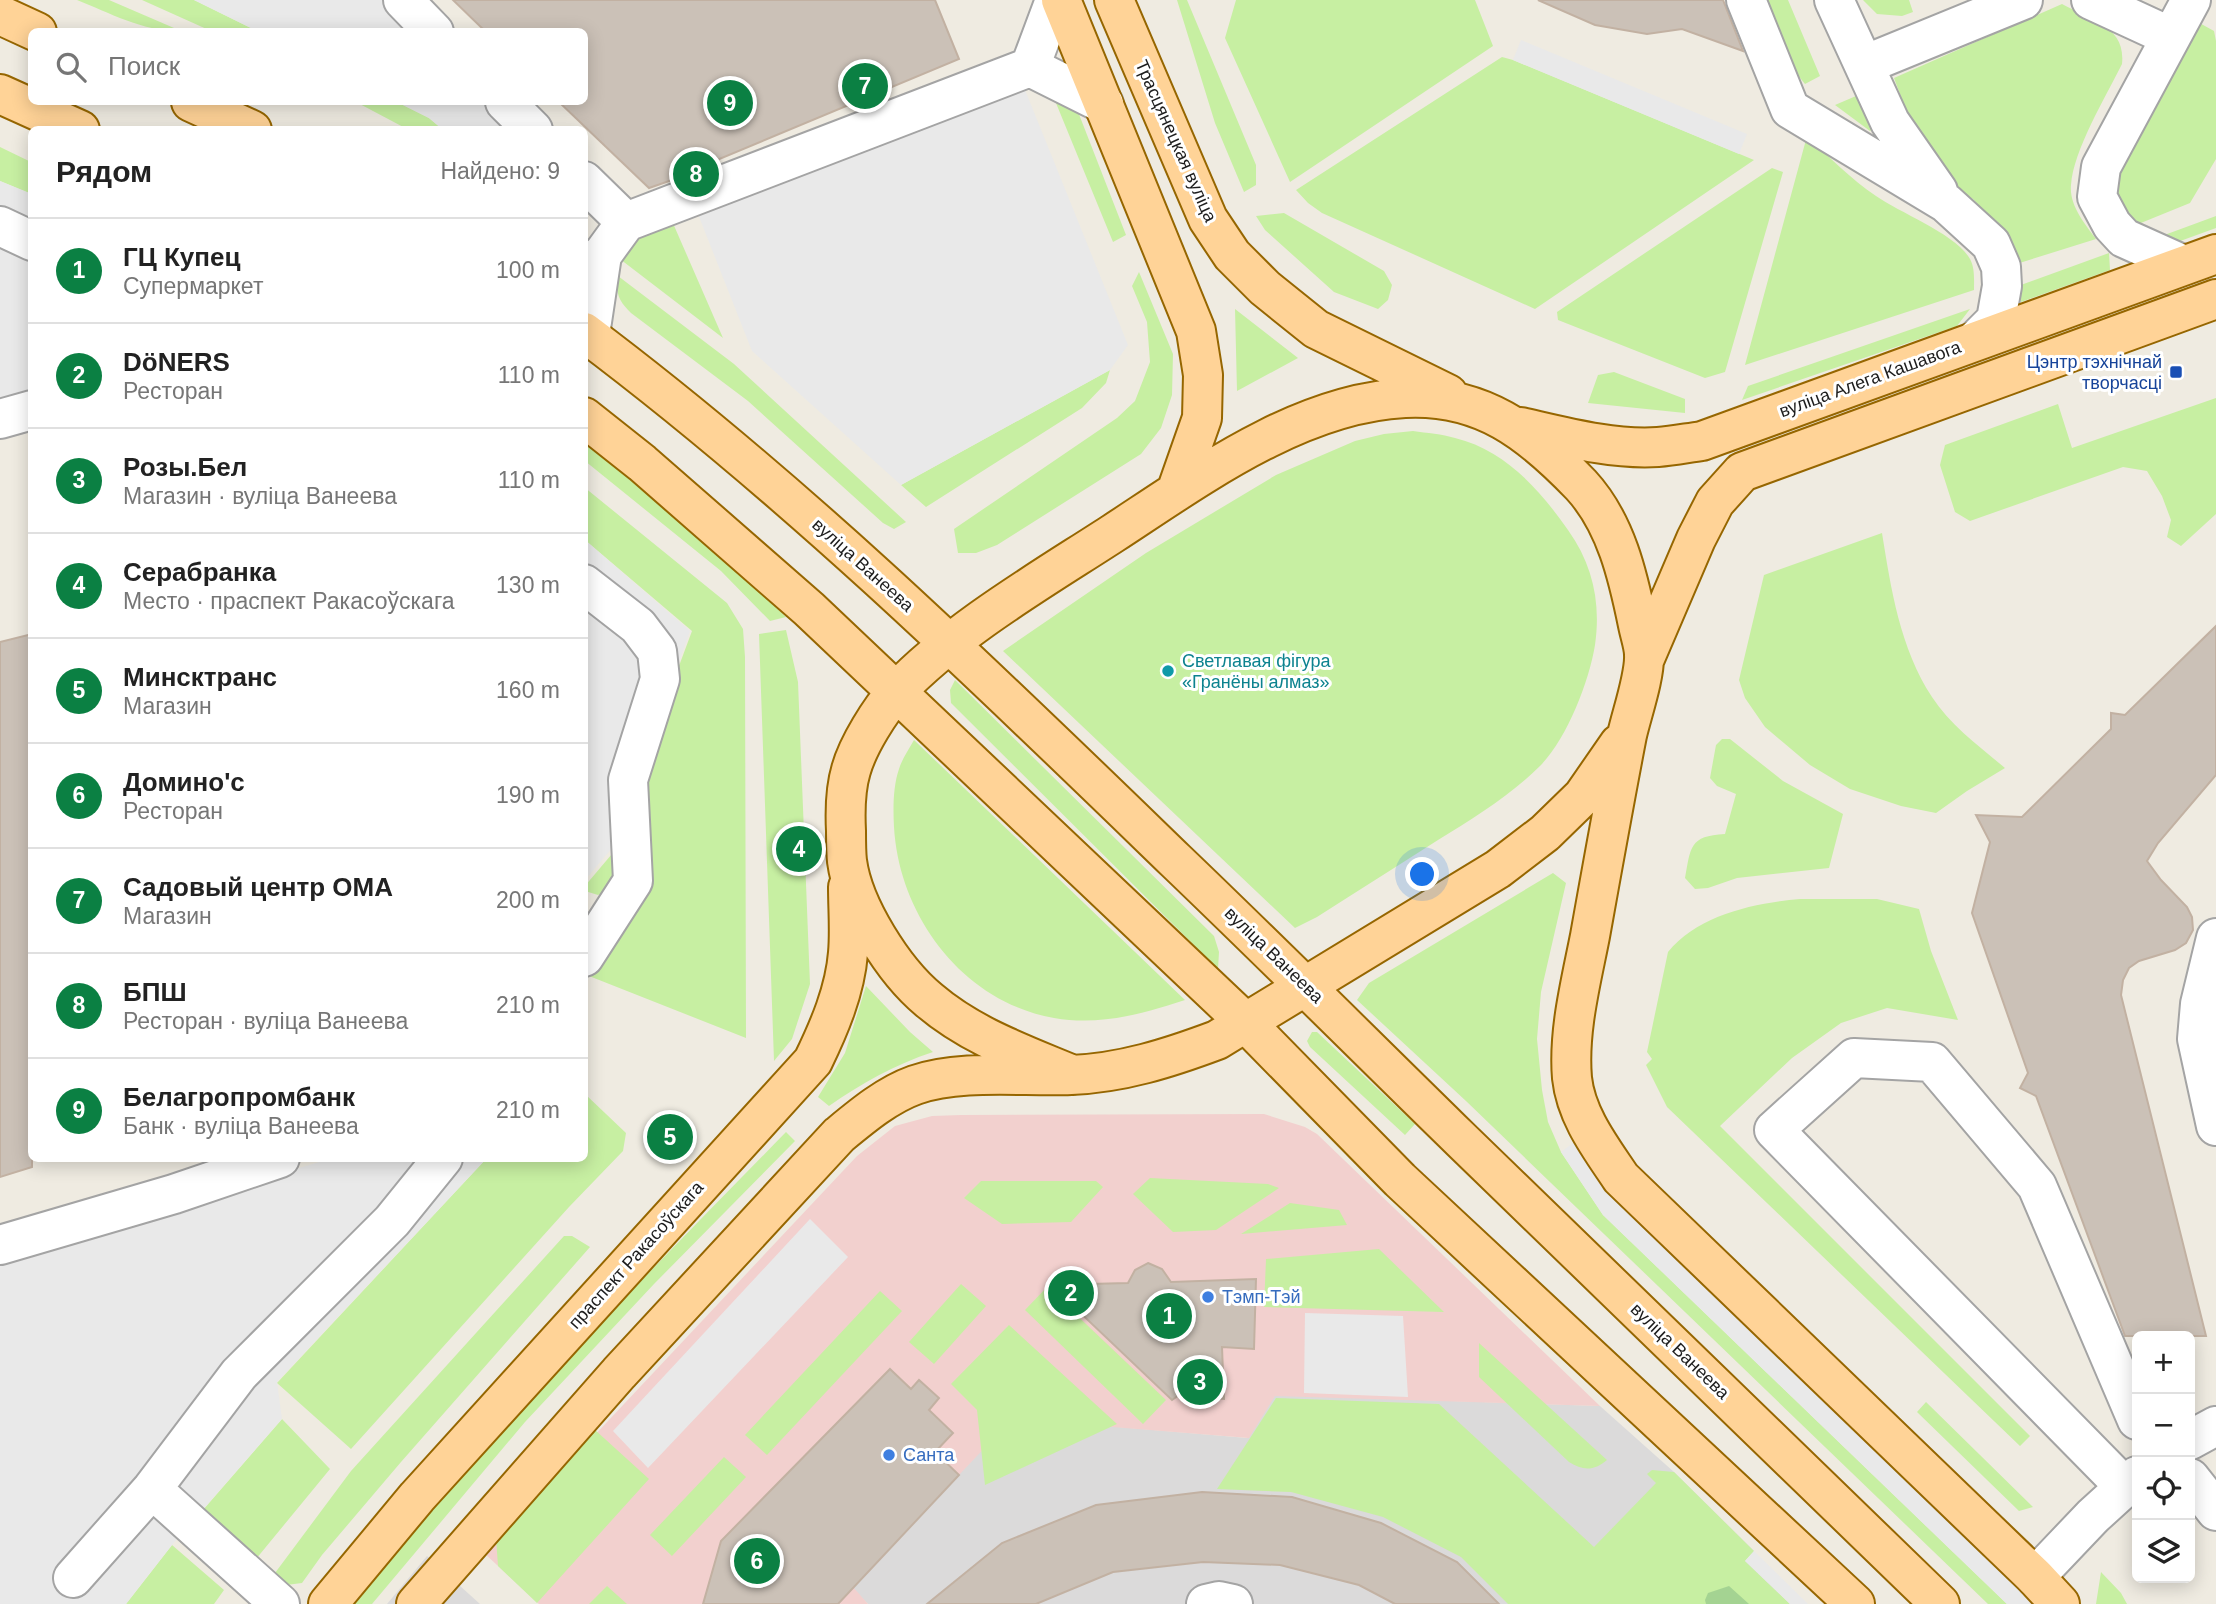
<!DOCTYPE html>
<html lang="ru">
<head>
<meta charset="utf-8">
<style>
  :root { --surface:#fff; --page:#f2f2f2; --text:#222; --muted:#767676; --line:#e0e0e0; --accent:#0b8043 }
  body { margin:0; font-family:Arial,sans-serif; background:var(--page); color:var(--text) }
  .controls { position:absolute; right:21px; bottom:21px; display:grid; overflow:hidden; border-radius:10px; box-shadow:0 4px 18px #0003 }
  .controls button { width:63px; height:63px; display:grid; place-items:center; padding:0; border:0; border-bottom:2px solid var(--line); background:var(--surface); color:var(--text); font:35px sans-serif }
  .you { position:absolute; left:1423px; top:875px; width:24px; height:24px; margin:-18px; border:5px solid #fff; border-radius:50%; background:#1a73e8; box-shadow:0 0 0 10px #1a73e833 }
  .badge { display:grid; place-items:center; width:46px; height:46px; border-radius:50%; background:var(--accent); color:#fff; font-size:23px; font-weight:700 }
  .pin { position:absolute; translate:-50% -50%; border:4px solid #fff; box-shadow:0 2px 7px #0006 }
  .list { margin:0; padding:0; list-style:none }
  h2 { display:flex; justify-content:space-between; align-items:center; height:91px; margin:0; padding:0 28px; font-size:30px }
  h2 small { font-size:23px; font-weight:400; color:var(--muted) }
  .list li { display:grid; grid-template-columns:46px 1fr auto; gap:21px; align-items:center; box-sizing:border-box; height:105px; padding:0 28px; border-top:2px solid var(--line) }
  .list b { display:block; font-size:26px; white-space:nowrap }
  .list p { margin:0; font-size:23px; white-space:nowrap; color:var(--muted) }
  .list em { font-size:23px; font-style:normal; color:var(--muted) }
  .icon { flex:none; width:38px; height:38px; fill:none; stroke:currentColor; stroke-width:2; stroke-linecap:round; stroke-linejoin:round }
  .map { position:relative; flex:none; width:2216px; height:1604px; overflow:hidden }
  .search { position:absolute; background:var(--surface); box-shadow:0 4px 18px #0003; left:28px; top:28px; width:560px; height:77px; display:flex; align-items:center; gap:18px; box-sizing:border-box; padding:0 24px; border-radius:10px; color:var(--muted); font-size:26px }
  .panel { position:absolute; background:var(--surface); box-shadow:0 4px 18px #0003; left:28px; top:126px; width:560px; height:1036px; border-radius:10px }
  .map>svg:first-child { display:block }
</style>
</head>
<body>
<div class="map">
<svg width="2216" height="1604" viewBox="0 0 2216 1604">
  <rect width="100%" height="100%" fill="#efebe1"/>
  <path fill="#dbdada" d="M1274,1395L1600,1406L1674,1472L1754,1551L1745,1560L1790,1604H868L852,1588L1012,1418L1247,1438Z
    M427,1556L480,1604H387Z"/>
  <path fill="#f2d0ce" d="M1264,1114L1305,1127L1317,1134L1600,1406L1275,1396L1249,1438L1012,1419L853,1587L868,1604H539L484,1553L857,1156L895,1126L932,1116L961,1115Z"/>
  <path fill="#c7efa2" d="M77,0H109L181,31C144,32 110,13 77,0Z
    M142,0H194L257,31H211Z
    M1177,0H1187L1256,165V185L1244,192L1215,123Z
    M1236,0H1475L1493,46L1290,182L1225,38Z
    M1766,0H1788L1820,76L1805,84L1792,68Z
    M1863,0H1909L1913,12L1902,16L1877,14Z
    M2062,4C2091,20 2126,26 2122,64C2106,96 2073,151 2071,185C2069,205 2085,224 2096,239L2013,265L1998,227L1973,199L1955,189L1923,156L1894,78Z
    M2185,15L2214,31L2216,41V159L2190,203L2131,227L2121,215L2113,175Z
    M1502,57L1513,60L1754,160L1535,309L1322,213L1308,203L1296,190Z
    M1049,86L1075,104L1126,235L1113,242Z
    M1863,93L1879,124L1870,131L1835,105Z
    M356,102H397L429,118L442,129H407Z
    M1807,136C1829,157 1851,179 1876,196C1900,213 1956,234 1970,259C1975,268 1974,280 1974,290L1745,365Z
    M0,147L31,162V194L0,181Z
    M1772,168L1783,172L1725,372L1705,378L1558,320L1557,312Z
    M1284,213L1384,271L1392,285L1388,300L1378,309L1334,292L1265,230L1256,216Z
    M2216,216V228L2172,244L2159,237Z
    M672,221L723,338L616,256L620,245Z
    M2109,253L2110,270L2021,302L2018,286Z
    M1139,272L1173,354L1172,395L1161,428L1141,454L997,545L976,553H958L954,529L1117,418L1135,401L1150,362L1147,322L1132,286Z
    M618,276L734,364L906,522L894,529L883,523L748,401L631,313C619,301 615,293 618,276Z
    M1235,309L1298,358L1237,391Z
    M1970,309L1957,326L1742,400L1748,386Z
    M1110,370L1106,383L1082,408L926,507L901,485Z
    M1614,372L1685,399V413L1588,403L1598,375Z
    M2216,398V514L2181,546L2167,537L2171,520L2162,496L2147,471L2123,467L1970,521L1955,512L1940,465L1945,445L2058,404L2072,448Z
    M1413,431C1427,433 1442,434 1455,438C1505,450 1540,490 1568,530C1593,565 1601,603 1595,645C1589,682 1567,738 1541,765C1511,795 1474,818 1438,840C1398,866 1357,891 1317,917L1295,928L1003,651L1146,553L1276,475L1355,441L1384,434Z
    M584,440C655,495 722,555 786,617L770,621L721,571L585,461Z
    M584,487L727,603L743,629L745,657L746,1038L589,976L641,880L638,776L692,631L585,540Z
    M1882,533C1891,589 1900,648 1932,697C1950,725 1980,747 2005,768L1967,791L1936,813L1901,806L1850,789L1810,765L1765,727L1745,698L1739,680L1764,575Z
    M786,630L798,682L810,984L792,1039L774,1061L759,634Z
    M955,680L1214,936L1219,952L1218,969L951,703L950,690Z
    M1722,739H1730L1783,781L1843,814L1829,868L1737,878L1708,888L1695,889L1685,878C1691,847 1689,836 1725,834L1736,794L1717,786L1710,778L1716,745Z
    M914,740L1185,1000C1142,1014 1100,1026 1054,1018C963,1002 899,916 894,827C893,809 893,786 899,769C902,759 909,749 914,740Z
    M617,848L621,859L611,889L598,895L585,891L584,887Z
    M1553,873L1566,883L1541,992L1537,1039L1542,1090L1548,1122L1561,1152L1603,1215L2007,1604H1988L1466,1101L1357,1000L1369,983Z
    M1800,899H1877L1919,909L1931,951L1958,1020L1887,1008L1841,1023L1792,1058L1720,1126L2030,1436L2020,1446L1667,1107L1646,1065L1652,1059L1647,1052L1668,952C1698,915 1754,903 1800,899Z
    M866,986L910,1032L933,1052C894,1065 862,1083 829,1106L818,1097L845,1053Z
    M1312,1032H1317L1415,1124L1405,1135L1310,1047L1307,1041Z
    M585,1094L626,1133L623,1151L569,1207L351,1449L277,1383L486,1159L584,1158Z
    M786,1132L795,1141L654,1284L525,1422L372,1604H354C396,1554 436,1503 480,1454C578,1343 683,1238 786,1132Z
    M1150,1178L1268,1184L1279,1188L1216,1230L1173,1232L1133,1194Z
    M981,1181H1096L1103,1187L1071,1222L1002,1224L964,1198Z
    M1290,1203L1339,1210L1347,1225L1241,1234Z
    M564,1236H572L590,1247L401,1462L322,1555L302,1583L286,1585L272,1577L351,1471Z
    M1379,1249L1444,1312L1264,1307L1266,1259Z
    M961,1284L986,1306L934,1364L909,1342Z
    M1047,1287L1166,1400L1143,1424L1025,1310Z
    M880,1291L902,1311L767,1455L745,1435Z
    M1009,1325L1117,1424L985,1485L977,1410L951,1384Z
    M1479,1343L1607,1460C1594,1471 1583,1471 1569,1462L1479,1377Z
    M1276,1398L1439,1404L1594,1547L1656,1483L1647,1474L1652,1470L1674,1472L1754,1551L1745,1561L1790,1604H1508L1461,1557L1383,1517L1291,1492L1217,1489Z
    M1926,1402L2033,1507L2019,1511L1917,1412Z
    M282,1419L330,1469L256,1559L203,1510Z
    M594,1429L649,1479L537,1603L498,1566L496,1538Z
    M724,1457L746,1477L672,1556L650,1535Z
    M172,1545L224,1590L214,1604H126Z
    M2101,1572L2121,1593L2127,1604H2096Z
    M607,1586L627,1604H589Z"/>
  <path fill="#a4d392" d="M1729,1586L1749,1604H1706L1705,1600L1708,1593Z"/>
  <path fill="#e9e9e9" d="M194,0H384L417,31H257Z
    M1521,40L1747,134L1739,154L1513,60Z
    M1021,80L1128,345L1110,370L901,485L752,351L694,204Z
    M397,102H488L517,129H442L429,118Z
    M0,181L32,194L31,426L0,435Z
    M585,540L690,631L638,776L619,840L585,880Z
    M1589,1131L2060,1604H2007L1603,1215L1561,1152Z
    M329,1159H486L277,1382L282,1419L172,1545L126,1604H0V1259Z
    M810,1219L848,1257L648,1468L613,1431Z
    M1305,1313L1403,1316L1408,1397L1304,1393Z
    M1754,1551L1808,1604H1790L1745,1561Z"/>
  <path fill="#cbc1b7" stroke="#c2b1a2" stroke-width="2" d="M453,0H935L959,59L700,167L701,170L649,188L559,102H584V32H486Z
    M1538,0H1723L1743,51L1682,29L1647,34L1595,25Z
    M2216,626V775L2158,843L2147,861L2161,880L2187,907L2192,917L2193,930L2186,943L2175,950L2139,961L2129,968L2123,980L2121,995L2206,1336H2125L2036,1096L2020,1088L2028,1073L1972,913L1990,842L1976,815L2022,817L2111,729V713L2125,715Z
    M32,634V1167L0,1177V642Z
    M1148,1263L1162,1269L1171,1282L1256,1279L1254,1349L1222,1347L1224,1399L1179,1395L1172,1400L1051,1285L1128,1283L1135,1270Z
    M890,1369L911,1389L919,1380L939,1398L929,1410L953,1433L935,1452L959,1475L838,1604H703L721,1541Z
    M1202,1492L1292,1497L1381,1523L1457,1562L1499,1604H1395L1359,1585L1280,1565L1203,1562L1113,1572L1036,1604H927L1002,1543L1096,1505Z"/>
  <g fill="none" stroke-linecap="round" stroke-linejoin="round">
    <defs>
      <path id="minor" d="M403,0L434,32
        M1746,0L1790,109L1946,203L1991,244L2001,267L2002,286L1996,320L1976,340
        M1834,0L1890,122L1938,191
        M2091,0L2169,36
        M1864,65L2023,0
        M1030,67L1104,104
        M505,102L533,130
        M584,181L626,222
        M0,226L32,241
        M584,265L602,255L626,222L1030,67L1055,0
        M2184,265L2124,238L2112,225L2097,197L2101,167L2191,0
        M590,335L602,255
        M0,419L32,410
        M584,584L638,626L657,651L660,679L628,780L633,881L584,957
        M2216,938L2200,1004L2197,1039L2216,1126
        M0,1245L174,1194L280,1158
        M2190,1440L2216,1426
        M2190,1478L2216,1511
        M2124,1486L1774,1130L1854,1058L1932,1062L2037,1186L2137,1420
        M152,1489L280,1604
        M2035,1577L2093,1516L2137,1476
        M73,1578L152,1489L239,1374L392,1221L443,1158
        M1206,1604L1219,1601L1233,1604"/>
      <path id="major" d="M1061,0L1196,331L1203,375L1202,418L1176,492
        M1114,0L1208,219L1232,255L1265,288L1316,329L1448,394
        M0,15L37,32
        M0,94L80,130
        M191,102L252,130
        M584,332C796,491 986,677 1176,861C1269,950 1359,1040 1450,1129C1613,1288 1777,1446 1940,1604
        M584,417L642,463L809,609L1246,1023L1400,1180L1855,1604
        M1521,427C1565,437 1613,450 1658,447C1673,446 1687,443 1702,441L2216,254
        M1645,658L1696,539L1715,502L1742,472L2216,299
        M1073,1075C1023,1054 971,1036 929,1000C894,971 853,907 847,861C846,852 846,841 846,831C845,811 845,790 851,770C858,745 880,710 897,691C955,630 1041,580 1112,534C1198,478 1299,403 1405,398C1482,394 1530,432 1581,485C1616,523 1628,576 1638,625C1640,635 1644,646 1644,655C1645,676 1632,713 1627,735C1614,802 1602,869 1590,936C1581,982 1568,1031 1572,1078C1576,1116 1601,1148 1621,1178L2035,1577L2060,1604
        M328,1604L417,1497L813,1061C829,1028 845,991 848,953C850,931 848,909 848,887
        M416,1604L619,1373L839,1135C862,1116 887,1095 915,1085C960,1069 1023,1077 1071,1075C1122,1073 1169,1058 1217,1040L1498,869L1545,833L1583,796L1619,744"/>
    </defs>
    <use href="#minor" stroke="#a4a4a4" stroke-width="42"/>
    <use href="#major" stroke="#966600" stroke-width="42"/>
    <use href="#minor" stroke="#fff" stroke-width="38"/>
    <use href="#major" stroke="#ffd397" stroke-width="38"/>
  </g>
  <rect fill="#1a4fb4" stroke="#fff" stroke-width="2.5" x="2169" y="365" width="14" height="14" rx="3.5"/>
  <circle fill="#0f9aa8" stroke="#fff" stroke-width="2.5" cx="1168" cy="671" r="7"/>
  <g fill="#3f7fe0" stroke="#fff" stroke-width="2.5">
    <circle cx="1208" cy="1297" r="7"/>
    <circle cx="889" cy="1455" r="7"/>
  </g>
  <g text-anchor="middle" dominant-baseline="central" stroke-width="6" stroke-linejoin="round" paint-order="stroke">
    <g font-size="18" fill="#1d1d1d" stroke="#fff">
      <text transform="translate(1176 141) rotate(66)">Трасцянецкая вуліца</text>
      <text transform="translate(1870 379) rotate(-20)">вуліца Алега Кашавога</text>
      <text transform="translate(863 565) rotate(42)">вуліца Ванеева</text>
      <text transform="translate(1274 955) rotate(44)">вуліца Ванеева</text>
      <text transform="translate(636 1255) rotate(-48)">праспект Ракасоўскага</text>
      <text transform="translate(1680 1351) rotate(44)">вуліца Ванеева</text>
    </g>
    <g font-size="18" fill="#164399" stroke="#fff" text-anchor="end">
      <text x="2162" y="362">Цэнтр тэхнічнай<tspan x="2162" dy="21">творчасці</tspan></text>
    </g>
    <g font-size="18" fill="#0d838f" stroke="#fff" text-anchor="start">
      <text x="1182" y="661">Светлавая фігура<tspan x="1182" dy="21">«Гранёны алмаз»</tspan></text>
    </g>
    <g font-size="18" fill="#366cbe" stroke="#fff" text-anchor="start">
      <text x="1222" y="1297">Тэмп-Тэй</text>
      <text x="903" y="1455">Санта</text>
    </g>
  </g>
</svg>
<div class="controls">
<button>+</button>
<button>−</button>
<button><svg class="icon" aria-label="locate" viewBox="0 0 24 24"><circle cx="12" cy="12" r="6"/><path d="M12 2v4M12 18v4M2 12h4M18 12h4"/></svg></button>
<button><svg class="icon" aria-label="layers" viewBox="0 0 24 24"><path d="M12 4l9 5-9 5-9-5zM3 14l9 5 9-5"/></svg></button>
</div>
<div class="you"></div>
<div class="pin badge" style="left:1169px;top:1316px">1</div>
<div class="pin badge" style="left:1071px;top:1293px">2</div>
<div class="pin badge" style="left:1200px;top:1382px">3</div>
<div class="pin badge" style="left:799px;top:849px">4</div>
<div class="pin badge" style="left:670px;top:1137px">5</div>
<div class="pin badge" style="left:757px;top:1561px">6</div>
<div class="pin badge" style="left:865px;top:86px">7</div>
<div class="pin badge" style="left:696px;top:174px">8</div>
<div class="pin badge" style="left:730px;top:103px">9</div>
<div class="search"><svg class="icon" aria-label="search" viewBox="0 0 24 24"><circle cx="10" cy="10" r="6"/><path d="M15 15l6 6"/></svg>Поиск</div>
<section class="panel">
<h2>Рядом<small>Найдено: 9</small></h2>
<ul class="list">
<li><span class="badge">1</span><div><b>ГЦ Купец</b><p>Супермаркет</p></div><em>100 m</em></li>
<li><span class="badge">2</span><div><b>DöNERS</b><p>Ресторан</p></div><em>110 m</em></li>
<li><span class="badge">3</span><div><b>Розы.Бел</b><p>Магазин · вуліца Ванеева</p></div><em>110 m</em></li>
<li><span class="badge">4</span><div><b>Серабранка</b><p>Место · праспект Ракасоўскага</p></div><em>130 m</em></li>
<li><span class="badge">5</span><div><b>Минсктранс</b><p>Магазин</p></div><em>160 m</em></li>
<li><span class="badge">6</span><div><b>Домино'c</b><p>Ресторан</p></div><em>190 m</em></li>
<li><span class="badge">7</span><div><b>Садовый центр ОМА</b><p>Магазин</p></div><em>200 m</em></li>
<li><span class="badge">8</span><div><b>БПШ</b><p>Ресторан · вуліца Ванеева</p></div><em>210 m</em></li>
<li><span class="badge">9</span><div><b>Белагропромбанк</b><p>Банк · вуліца Ванеева</p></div><em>210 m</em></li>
</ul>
</section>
</div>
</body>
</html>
